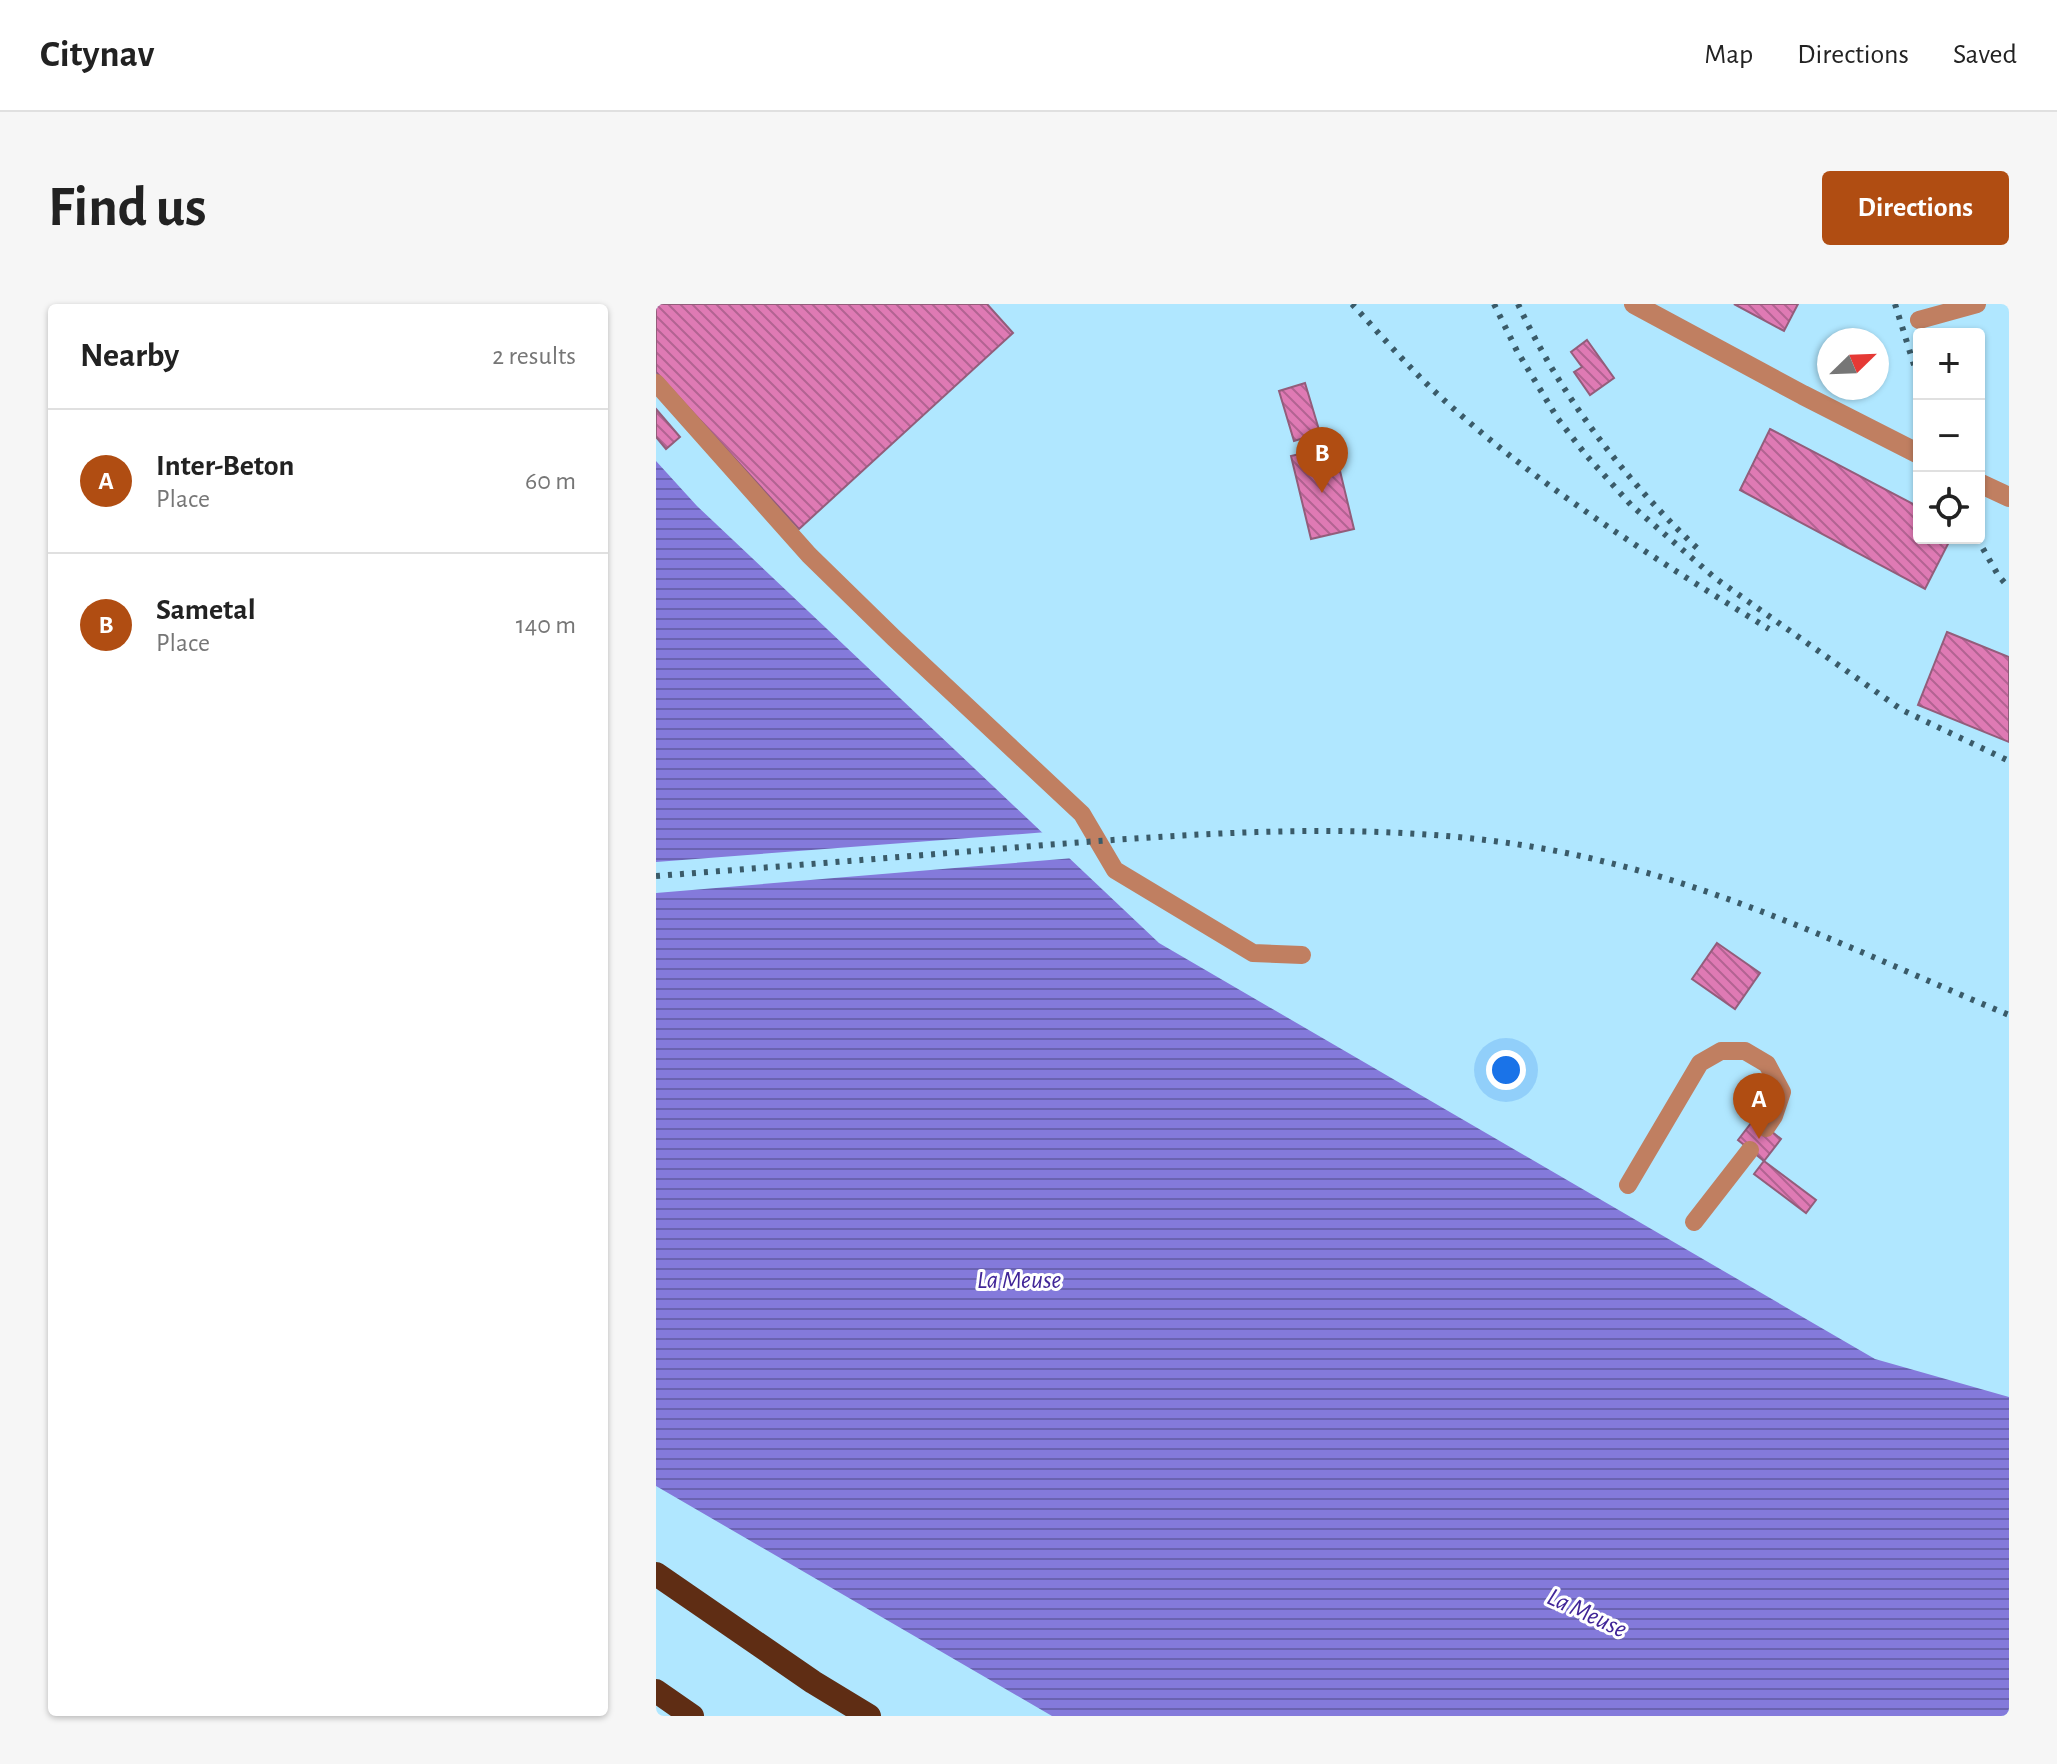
<!DOCTYPE html>
<html lang="en">
<head>
<meta charset="utf-8">
<style>
  :root { --surface:#fff; --page:#f6f6f6; --text:#222; --muted:#767676; --line:#e0e0e0; --accent:#b04d12 }
  body { margin:0; font-family:"Alegreya Sans",sans-serif; background:var(--page); color:var(--text) }
  .controls { position:absolute; right:24px; top:24px; display:grid; overflow:hidden; border-radius:8px; box-shadow:0 2px 6px #0004 }
  .controls button { width:72px; height:72px; display:grid; place-items:center; padding:0; border:0; border-bottom:2px solid var(--line); background:var(--surface); color:var(--text); font:40px sans-serif }
  .compass { position:absolute; left:1161px; top:24px; width:72px; height:72px; border-radius:50%; background:var(--surface); box-shadow:0 2px 6px #0004; rotate:67deg }
  .you { position:absolute; left:850px; top:766px; width:28px; height:28px; margin:-20px; border:6px solid #fff; border-radius:50%; background:#1a73e8; box-shadow:0 0 0 12px #1a73e833 }
  .badge { display:grid; place-items:center; width:52px; height:52px; border-radius:50%; background:var(--accent); color:#fff; font-size:26px; font-weight:700 }
  .pin { position:absolute; translate:-50% -66px; filter:drop-shadow(0 2px 4px #0008) }
  .pin::after { content:''; position:absolute; top:42px; width:28px; height:24px; background:inherit; clip-path:polygon(0 0,100% 0,50% 100%) }
  .list { margin:0; padding:0; list-style:none }
  h2 { display:flex; justify-content:space-between; align-items:center; height:104px; margin:0; padding:0 32px; font-size:34px }
  h2 small { font-size:26px; font-weight:400; color:var(--muted) }
  .list li { display:grid; grid-template-columns:52px 1fr auto; gap:24px; align-items:center; box-sizing:border-box; height:144px; padding:0 32px; border-top:2px solid var(--line) }
  .list b { display:block; font-size:30px; white-space:nowrap }
  .list p { margin:0; font-size:26px; white-space:nowrap; color:var(--muted) }
  .list em { font-size:26px; font-style:normal; color:var(--muted) }
  .icon { flex:none; width:44px; height:44px; fill:none; stroke:currentColor; stroke-width:2; stroke-linecap:round; stroke-linejoin:round }
  .map { position:relative; flex:none; width:1353px; height:1412px; overflow:hidden; border-radius:8px }
  header { display:flex; align-items:center; gap:48px; box-sizing:border-box; height:112px; padding:0 40px; background:var(--surface); border-bottom:2px solid var(--line) }
  header strong { font-size:38px }
  nav { display:flex; gap:44px; margin-inline-start:auto; font-size:28px }
  .intro { display:flex; align-items:center; justify-content:space-between; box-sizing:border-box; height:192px; padding:0 48px }
  h1 { margin:0; font-size:56px }
  .button { padding:20px 36px; border-radius:8px; background:var(--accent); color:#fff; font-size:28px; font-weight:700 }
  main { display:flex; gap:48px; padding:0 48px }
  aside { flex:1; background:var(--surface); border-radius:8px; box-shadow:0 2px 6px #0004 }
  .map>svg:first-child { display:block }
</style>
</head>
<body>
<header>
<strong>Citynav</strong>
<nav><a>Map</a><a>Directions</a><a>Saved</a></nav>
</header>
<div class="intro"><h1>Find us</h1><a class="button">Directions</a></div>
<main>
<aside>
<h2>Nearby<small>2 results</small></h2>
<ul class="list">
<li><span class="badge">A</span><div><b>Inter-Beton</b><p>Place</p></div><em>60 m</em></li>
<li><span class="badge">B</span><div><b>Sametal</b><p>Place</p></div><em>140 m</em></li>
</ul>
</aside>
<div class="map">
<svg width="1353" height="1412" viewBox="0 0 1353 1412">
  <defs>
    <pattern id="water-rules" width="6" height="5" patternUnits="userSpaceOnUse" patternTransform="scale(2)"><rect width="6" height="5" fill="#847adb"/><path d="M0 2.5h6" fill="none" stroke="#6a63b1"/></pattern>
    <pattern id="building-back-hatch" width="6" height="6" patternUnits="userSpaceOnUse" patternTransform="scale(2)"><rect width="6" height="6" fill="#df7ab4"/><path d="M-1 5l2 2M0 0l6 6M5-1l2 2" fill="none" stroke="#b26392"/></pattern>
  </defs>
  <rect width="100%" height="100%" fill="#b0e7ff"/>
  <path fill="url(#water-rules)" d="M0,157L41,202L503,639L1219,1055L1353,1093V1412H396L0,1182Z"/>
  <path fill="#b0e7ff" d="M391,528L418,554L0,589V558Z"/>
  <path fill="url(#building-back-hatch)" stroke="#935d7b" stroke-width="2" d="M0,0H331L357,29L143,225L0,68Z
    M1078,0H1142L1128,27Z
    M931,36L958,74L934,91L918,68L926,63L915,48Z
    M649,79L664,129L638,137L623,87Z
    M0,105L24,133L10,145L0,133Z
    M1114,125L1263,203V234H1295L1269,285L1084,186Z
    M678,142L698,225L655,235L635,152Z
    M1291,328L1353,353V438L1262,401Z
    M1061,639L1104,669L1079,705L1036,675Z
    M1099,814L1125,835L1108,857L1082,836Z
    M1108,857L1160,896L1150,909L1098,870Z"/>
  <g fill="none" stroke-linecap="round" stroke-linejoin="round">
    <path stroke="#c07f61" stroke-width="18" d="M1263,16L1321,0
      M0,79L153,251L238,334L426,510L459,566L597,649L646,651
      M972,881L1044,759L1065,747H1089L1111,760L1126,788L1118,812L1110,824
      M1038,918L1094,846"/>
    <path stroke="#c07f61" stroke-width="20" d="M978,0L1147,91L1263,150
      M1323,179L1353,193"/>
    <path stroke="#5f2d14" stroke-width="24" d="M0,1270L157,1378L213,1412
      M0,1387L36,1412"/>
    <path stroke="#3a5b69" stroke-width="6" stroke-dasharray="4 8" stroke-linecap="butt" d="M696,0C722,28 748,58 776,85C876,179 996,253 1113,325
      M838,0L861,47L902,115L930,151L975,201L1059,274L1246,406L1353,457
      M862,0C904,91 968,175 1041,244
      M1239,0L1263,77
      M1321,234L1342,271L1353,284
      M0,572C130,562 259,552 389,541C575,527 767,512 950,558C1090,592 1220,656 1353,711"/>
  </g>
  <g text-anchor="middle" dominant-baseline="central" stroke-width="6" stroke-linejoin="round" paint-order="stroke">
    <g font-size="26" font-style="italic" fill="#412698" stroke="#fff">
      <text x="363" y="976">La Meuse</text>
      <text transform="translate(931 1309) rotate(25)">La Meuse</text>
    </g>
  </g>
</svg>
<div class="controls">
<button>+</button>
<button>−</button>
<button><svg class="icon" aria-label="locate" viewBox="0 0 24 24"><circle cx="12" cy="12" r="6"/><path d="M12 2v4M12 18v4M2 12h4M18 12h4"/></svg></button>
</div>
<svg class="compass" viewBox="-18 -18 36 36"><path d="M0-13l5 13h-10z" fill="#e53935"/><path d="M0 13l5-13h-10z" fill="#767676"/></svg>
<div class="you"></div>
<div class="pin badge" style="left:1103px;top:835px">A</div>
<div class="pin badge" style="left:666px;top:189px">B</div>
</div>
</main>
</body>
</html>
